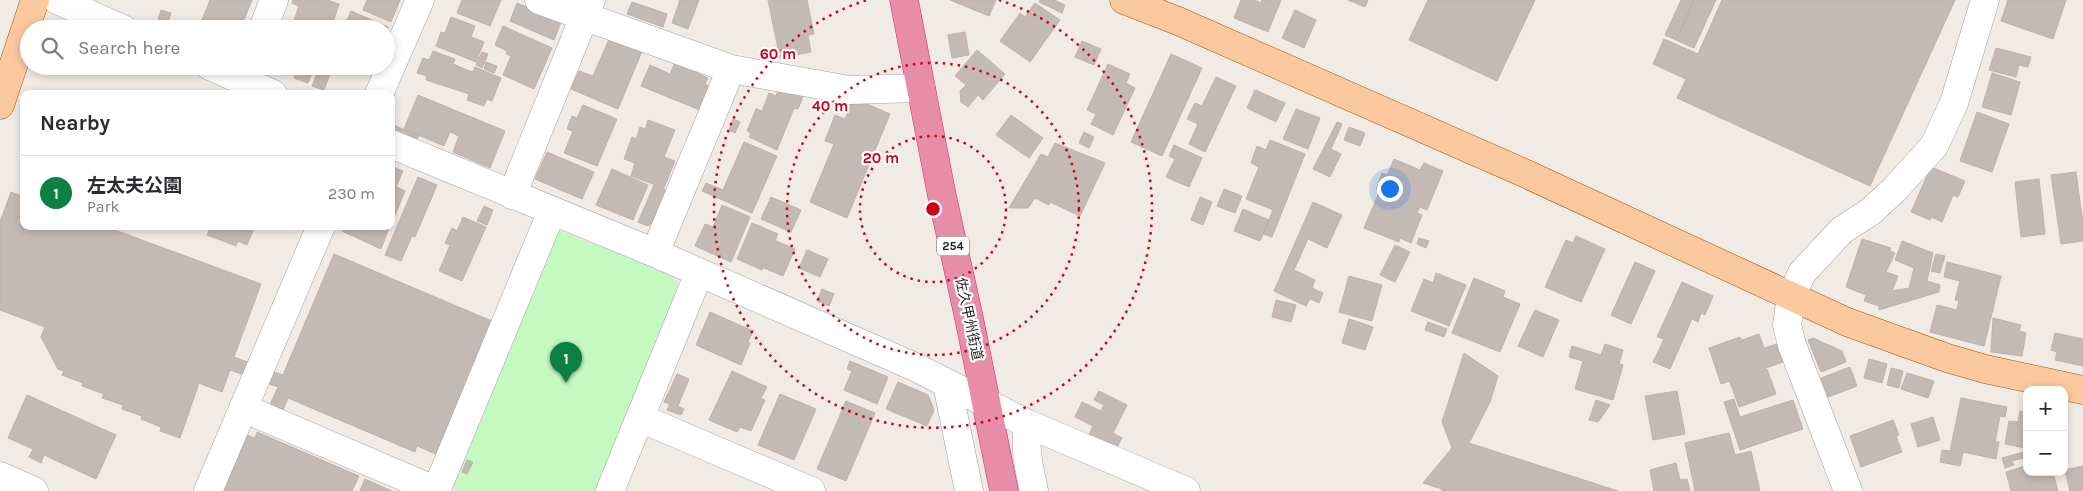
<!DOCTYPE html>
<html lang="en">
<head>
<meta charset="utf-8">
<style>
  :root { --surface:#fff; --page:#f7f7f7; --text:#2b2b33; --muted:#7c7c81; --line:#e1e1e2; --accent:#0b8043 }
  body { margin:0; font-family:Karla,"Noto Sans JP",sans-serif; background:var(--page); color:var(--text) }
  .controls { position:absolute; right:15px; bottom:15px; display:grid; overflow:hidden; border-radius:10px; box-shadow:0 2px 8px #0003 }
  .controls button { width:45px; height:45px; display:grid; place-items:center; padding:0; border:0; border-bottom:1px solid var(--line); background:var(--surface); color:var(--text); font:25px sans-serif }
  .you { position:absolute; left:1389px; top:188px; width:18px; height:18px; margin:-12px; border:4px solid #fff; border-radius:50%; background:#1a73e8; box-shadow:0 0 0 8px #1a73e833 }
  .badge { display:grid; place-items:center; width:32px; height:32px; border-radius:50%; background:var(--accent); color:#fff; font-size:16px; font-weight:700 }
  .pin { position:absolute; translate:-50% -41px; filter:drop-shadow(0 1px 2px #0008) }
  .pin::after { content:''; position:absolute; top:26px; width:18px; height:15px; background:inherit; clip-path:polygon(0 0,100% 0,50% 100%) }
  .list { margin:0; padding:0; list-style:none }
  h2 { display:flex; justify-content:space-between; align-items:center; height:65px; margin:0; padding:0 20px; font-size:21px }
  h2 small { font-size:16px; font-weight:400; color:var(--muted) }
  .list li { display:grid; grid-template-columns:32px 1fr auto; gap:15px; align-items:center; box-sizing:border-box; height:75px; padding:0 20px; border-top:1px solid var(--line) }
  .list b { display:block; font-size:19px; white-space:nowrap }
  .list p { margin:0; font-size:16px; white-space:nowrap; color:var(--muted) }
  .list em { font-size:16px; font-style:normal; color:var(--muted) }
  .icon { flex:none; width:28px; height:28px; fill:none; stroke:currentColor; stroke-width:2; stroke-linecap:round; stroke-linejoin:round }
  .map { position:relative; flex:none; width:2083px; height:491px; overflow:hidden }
  .search { position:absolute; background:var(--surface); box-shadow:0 2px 8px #0003; left:20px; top:20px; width:375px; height:55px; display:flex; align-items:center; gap:12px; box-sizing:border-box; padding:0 18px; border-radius:28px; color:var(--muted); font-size:19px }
  .panel { position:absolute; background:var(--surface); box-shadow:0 2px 8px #0003; left:20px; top:90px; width:375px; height:140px; border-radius:10px }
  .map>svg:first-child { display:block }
</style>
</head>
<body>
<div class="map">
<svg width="2083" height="491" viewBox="0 0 2083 491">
  <rect width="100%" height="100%" fill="#f0ebe5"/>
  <path fill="#c4f9c2" d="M561,231L671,274L681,289L596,491H458L453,489L451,478L550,238Z"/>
  <path fill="#c4bab4" stroke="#c1b0a7" d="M210,0H252L243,22L248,24L246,29H210L200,25Z
    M293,0H327L339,4L331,29H291L299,6L292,3Z
    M367,0H400L391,22L363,10Z
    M462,0H501L490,26L457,13Z
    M680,0H699L688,29L672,23Z
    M768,0H807L814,34L808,35L811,52L780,58Z
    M950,0H996L989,16Z
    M1040,0H1054L1065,5L1062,13L1039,2Z
    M1241,0H1254L1261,3L1262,0H1281L1268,32L1234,18Z
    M1348,0H1368L1365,7Z
    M1428,0H1535L1497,81L1409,40Z
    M1694,0L1676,40L1665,35L1681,0Z
    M1694,0H1716L1694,48L1676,40Z
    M1722,0H1955L1870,186L1677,98L1686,79L1653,64L1664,39L1698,54Z
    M2008,0H2066L2053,39L2001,21Z
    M632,2L667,14L663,27L627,14Z
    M517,3L561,22L554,40L510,21Z
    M1035,3L1060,20L1030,62L1000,41L1020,13L1025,17Z
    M161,10L171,13L168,23L158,19Z
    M1295,10L1316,20L1304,48L1282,38Z
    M351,11L388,27L386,30L343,29Z
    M451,17L475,26L471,37L484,42L476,62L436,46L441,32L445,33Z
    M503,26L552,48L534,89L503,75L511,56L506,54L507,51L495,45Z
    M965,32L969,55L952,58L948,35Z
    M610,37L643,49L618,109L571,89L579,71L593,76Z
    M1082,41L1101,49L1094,65L1075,57Z
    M1996,48L2031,57L2028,67L2019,65L2016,77L1989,70Z
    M977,50L1005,74L983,100L978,95L968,107L961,102L960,91L966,85L955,76Z
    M433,51L455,59L453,64L467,70L473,72L475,67L501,78L492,101L487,99L484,106L467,100L469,94L426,80L427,76L417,73L423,58L429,60Z
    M482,52L488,54L482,68L476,65Z
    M1171,54L1202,68L1162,156L1131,142Z
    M676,60L698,69L697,73L708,78L705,84L712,87L702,111L641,86L650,65L670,74Z
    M486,62L497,66L494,73L484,69Z
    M1108,64L1130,74L1126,83L1135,88L1113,135L1091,124L1096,114L1087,110Z
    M298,66H315L308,83L294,78Z
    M320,66H333L324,90L312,86Z
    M1992,73L2020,82L2011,115L1982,107Z
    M1216,77L1236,86L1205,152L1189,144L1198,124L1187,119L1195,103L1202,106Z
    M779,88L805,92L798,109L794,108L777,150L749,137L751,133L747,131L756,109L762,111L769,93L776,96Z
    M1255,90L1285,103L1276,122L1247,108Z
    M418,95L505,131L490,168L453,152L459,136L450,132L444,146L404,129Z
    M853,98L890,114L847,218L810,202L834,144L825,141L835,115L845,119Z
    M583,105L617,119L597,166L564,153L573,131L567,129L572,116L577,118Z
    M1296,109L1320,118L1308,149L1283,139Z
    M1977,112L2009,124L1992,172L1960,161Z
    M1011,115L1043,138L1029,158L996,135Z
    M733,119L740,122L735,133L729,130Z
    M648,120L675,130L664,157L675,161L664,188L631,176L635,163L624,159L632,137L636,139L640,127L645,129Z
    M1337,122L1342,124L1331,149L1341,154L1330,177L1313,169Z
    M391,124L419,136L417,139L391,127Z
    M1349,127L1365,133L1360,146L1344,140Z
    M1084,132L1094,137L1089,148L1079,143Z
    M1270,140L1305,154L1272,237L1263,234L1273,210L1246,199L1259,167L1251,163L1257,146L1266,150Z
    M744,142L777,156L752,213L702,191L706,183L723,190Z
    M1055,143L1105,163L1080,216L1050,202L1049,205L1035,198L1028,208H1009L1041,154L1048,157Z
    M1174,145L1202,158L1189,187L1166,177L1175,159L1169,156Z
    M547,152L594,172L582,199L535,179Z
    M1394,159L1420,170L1424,163L1443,171L1427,210L1420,207L1417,213L1422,215L1411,243L1400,238L1399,242L1364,228L1380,190L1376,189L1382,173L1387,175Z
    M391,166L403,171L396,187L405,191L393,220L391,219Z
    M1931,167L1965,181L1958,197L1953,195L1942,222L1931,217L1930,220L1911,212Z
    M612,169L648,185L633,220L596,205Z
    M2076,172L2083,224V241L2061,244L2051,175Z
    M418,177L437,185L415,237L412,236L401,261L385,255Z
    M2039,179L2045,234L2021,237L2015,182Z
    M654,185L668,191L655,221L648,226L638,222Z
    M1224,189L1242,196L1235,213L1217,206Z
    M11,192L24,197V226H104L261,284L234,357L283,375L334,254L494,322L438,455L417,446L415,452L288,398L281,415L268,409L278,387L230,370L222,392L199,383L180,438L160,431L161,427L141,419L142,416L122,409L123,405L102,398L104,394L82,386L83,383L62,375L64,371L58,369L41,337L45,327L0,310V222Z
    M771,197L801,210L791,232L761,219Z
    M1200,197L1212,202L1203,225L1191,220Z
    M1313,202L1342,215L1327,248L1308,239L1294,270L1315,280L1312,288L1323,293L1319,303L1310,299L1306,306L1274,291Z
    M722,205L750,217L731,262L695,246L705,224L713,227Z
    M484,206L493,210L487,225L477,221Z
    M1243,209L1269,220L1260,241L1234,231Z
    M463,217L486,227L462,281L439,271L450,245L445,243L452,228L457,231Z
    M752,223L778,234L762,270L737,259Z
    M211,226H255L247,245L238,241L236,246L207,235Z
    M344,226H385L389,228L381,249L342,231Z
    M1576,236L1605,249L1581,302L1545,287L1566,240L1573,243Z
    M1419,238L1429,241L1426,248L1417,244Z
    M1862,239L1891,248L1890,251L1895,253L1886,272L1898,276L1892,291L1909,288L1914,268L1895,260L1902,241L1933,253L1927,281L1940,285L1939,292L1879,310V306L1864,301L1866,295L1846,287Z
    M776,241L795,249L783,276L764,268Z
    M1395,245L1410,252L1395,282L1380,275Z
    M807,250L828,259L820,277L799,268Z
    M1936,254L1945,256L1940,273L1931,271Z
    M1635,262L1655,271L1631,324L1611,315Z
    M1947,262L2001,276L1984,346L1930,332L1937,305L1957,310L1959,301L1955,300L1960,281L1944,277Z
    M1436,273L1466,285L1449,326L1411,311L1424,279L1433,283Z
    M1349,276L1382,285L1372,321L1339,312Z
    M1474,278L1505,291L1503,297L1520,304L1500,352L1452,333Z
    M1682,282L1713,296L1705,315L1701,313L1698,322L1692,319L1670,369L1653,362L1664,339L1657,337Z
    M822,289L834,294L829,306L817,301Z
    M1276,300L1296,305L1291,322L1272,317Z
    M1535,310L1559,320L1543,357L1518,346Z
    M710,312L753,331L748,342L750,343L741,365L696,345Z
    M1993,318L2021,325L2019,331L2026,333L2022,356L1991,352Z
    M1349,319L1373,327L1365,350L1342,343Z
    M1428,322L1447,329L1444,337L1425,330Z
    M2055,333L2083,339V366L2055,360L2057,352L2051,350Z
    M1759,334L1764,348L1777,344L1783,362L1721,384L1709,348L1740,337L1742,340Z
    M1813,338L1842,351L1846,362L1821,372L1808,340Z
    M1605,344L1623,350L1619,364L1623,365L1613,400L1575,389L1583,361L1569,357L1572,346L1601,355Z
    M1464,353L1498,376L1490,402L1469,443L1618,491H1442V489L1423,483L1452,448L1442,422Z
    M1869,359L1887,364L1882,383L1864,378Z
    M850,361L888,377L877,404L844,390L852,371L847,369Z
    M1850,367L1857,386L1828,397L1821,378Z
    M1891,368L1903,371L1899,388L1887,385Z
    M1767,369L1776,394L1739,407L1730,382Z
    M732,371L767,387L761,398L765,400L751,431L740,427L737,432L709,420Z
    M1907,373L1934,381L1928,398L1901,389Z
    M677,374L689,379L678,406L684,409L681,415L667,410L670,404L664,402Z
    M898,382L928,395L934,410L927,426L886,409Z
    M1099,391L1127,405L1113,433L1122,438L1116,449L1089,435L1093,426L1075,417L1082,402L1101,411L1104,405L1094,400Z
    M1677,391L1685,434L1653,440L1645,396Z
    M780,394L816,409L794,460L758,445Z
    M27,395L116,435L96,479L44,455L41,463L29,457L33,449L8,438Z
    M1961,398L2007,407L2005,417L2000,416L1995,442H1999L1996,459L1963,452L1960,466L1940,462L1942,450L1950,451Z
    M1734,399L1740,417L1793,400L1803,429L1740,450L1724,402Z
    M1596,400L1610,405L1598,422L1589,420Z
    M846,401L875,413L846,481L817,469Z
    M2020,411L2027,413L2025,448L2005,444L2009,421L2018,422Z
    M1933,417L1940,440L1918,447L1911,424Z
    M1893,420L1899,435L1896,436L1902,452L1861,467L1850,436Z
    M257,432L359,476L352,491H223L247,435L255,438Z
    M1729,433L1735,455L1751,451L1760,491H1695L1685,443Z
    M2027,451V472H2053L2058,491H2011L2006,472L2025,466L2023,458L2012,461L2014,465L2005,468L2002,458Z
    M467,460L473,462L467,474L462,472Z
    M1676,463L1680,480L1687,479L1690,491H1654L1650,470Z
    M2083,466V491H2070L2065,470Z
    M365,479L392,491H360Z"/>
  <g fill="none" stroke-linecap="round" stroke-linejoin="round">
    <defs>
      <path id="minor" d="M57,0L123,29
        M539,0L731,69L849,90L921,88
        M263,29L274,0
        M210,66L273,94
        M379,94L420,0
        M391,144L655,253L915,367L1028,424L1186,491
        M512,195L591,0
        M655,253L731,69
        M947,384L969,491
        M243,408L437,491
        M640,418L811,491
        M1028,424C1024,448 1029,468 1034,491
        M0,476L34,491
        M208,491L321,226
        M436,491L552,211
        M610,491L699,273
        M1848,491L1792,345L1787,325L1791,297L1802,273L1842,230L1870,212L1894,190L1934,146L1954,103L1985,0"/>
      <path id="major" d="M1124,0L1178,21L1522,172L1847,322L1947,358L1985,369L2083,390
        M0,105L35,0"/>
      <path id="highway" d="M904,0L942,196L969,318L1004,491"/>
    </defs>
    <use href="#minor" stroke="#a3a3a3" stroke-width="29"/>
    <use href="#major" stroke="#950" stroke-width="29"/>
    <use href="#highway" stroke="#db2578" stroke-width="29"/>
    <use href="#minor" stroke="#fff" stroke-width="28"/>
    <use href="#major" stroke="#fcc89e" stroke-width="28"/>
    <use href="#highway" stroke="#e78da8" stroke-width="28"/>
  </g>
  <g fill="none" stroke="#cd0119" stroke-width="2.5" stroke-dasharray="2.5 5">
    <circle cx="933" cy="209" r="73"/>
    <circle cx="933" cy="209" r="146"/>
    <path d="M999 0A219 219 0 1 1 867 0"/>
  </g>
  <g text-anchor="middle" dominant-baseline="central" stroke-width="4.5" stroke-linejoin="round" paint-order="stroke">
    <rect fill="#fff" stroke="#626262" stroke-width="1" x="937" y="236.5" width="32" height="19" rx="4"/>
    <g font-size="12" font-weight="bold" fill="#1f1f1f">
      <text x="953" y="246">254</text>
    </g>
    <g font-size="14" fill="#1f1f1f" stroke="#fff">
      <text transform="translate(969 319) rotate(78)">佐久甲州街道</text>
    </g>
  </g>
  <circle cx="933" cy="209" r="8" fill="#cd0119" stroke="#fff" stroke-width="2.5"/>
  <g font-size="15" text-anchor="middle" font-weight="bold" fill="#cd0119" stroke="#fff" stroke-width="4.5" stroke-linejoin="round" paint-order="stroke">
    <text x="778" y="59">60 m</text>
    <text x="830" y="111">40 m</text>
    <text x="881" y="163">20 m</text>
  </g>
</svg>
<div class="controls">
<button>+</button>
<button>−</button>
</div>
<div class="you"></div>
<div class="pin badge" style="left:566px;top:383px">1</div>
<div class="search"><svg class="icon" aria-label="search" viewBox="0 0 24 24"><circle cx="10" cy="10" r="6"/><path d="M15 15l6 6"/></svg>Search here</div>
<section class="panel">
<h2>Nearby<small></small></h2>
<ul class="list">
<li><span class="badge">1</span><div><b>左太夫公園</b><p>Park</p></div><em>230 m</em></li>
</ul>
</section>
</div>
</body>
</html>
